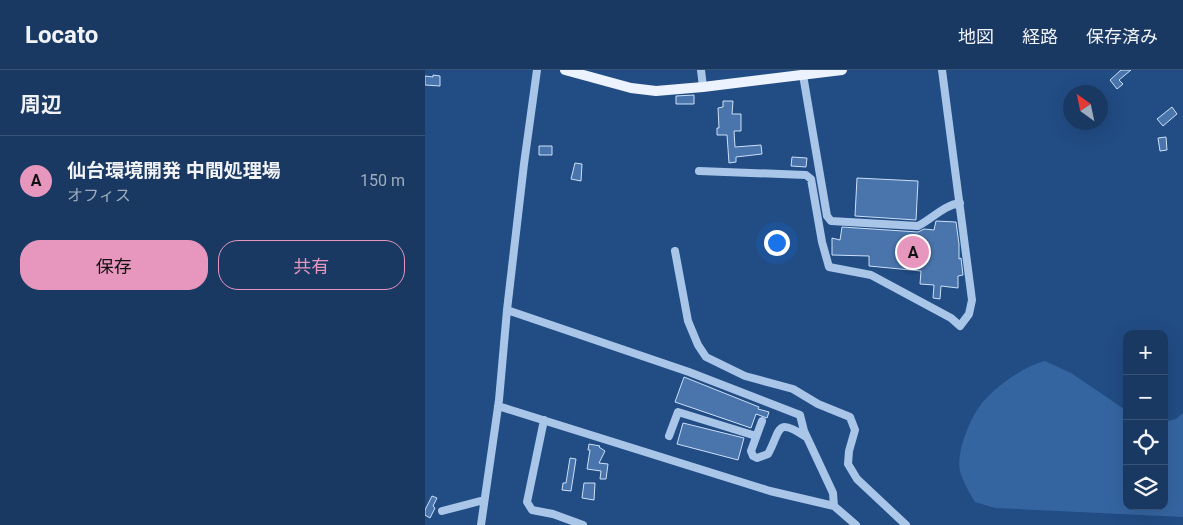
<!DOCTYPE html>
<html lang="ja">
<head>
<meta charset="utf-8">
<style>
  :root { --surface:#193963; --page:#26446c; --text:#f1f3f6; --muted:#9facbe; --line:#375378; --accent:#e797bd }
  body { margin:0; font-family:Roboto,"Noto Sans JP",sans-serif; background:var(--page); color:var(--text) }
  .controls { position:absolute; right:15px; bottom:15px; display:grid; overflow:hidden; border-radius:10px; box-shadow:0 5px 20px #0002 }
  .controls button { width:45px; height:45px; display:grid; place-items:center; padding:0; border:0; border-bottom:1px solid var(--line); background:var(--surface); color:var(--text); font:25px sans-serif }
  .compass { position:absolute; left:638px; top:15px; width:45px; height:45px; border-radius:50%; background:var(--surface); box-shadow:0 5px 20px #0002; rotate:327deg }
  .you { position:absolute; left:351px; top:172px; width:18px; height:18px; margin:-12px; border:4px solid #fff; border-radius:50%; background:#1a73e8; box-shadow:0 0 0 8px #1a73e833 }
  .badge { display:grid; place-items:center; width:32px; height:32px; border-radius:50%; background:var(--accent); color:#111; font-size:16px; font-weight:700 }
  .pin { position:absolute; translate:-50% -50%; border:2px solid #fff; box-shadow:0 1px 5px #0006 }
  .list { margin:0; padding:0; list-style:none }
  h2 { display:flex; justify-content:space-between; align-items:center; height:65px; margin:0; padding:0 20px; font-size:21px }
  h2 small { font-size:16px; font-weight:400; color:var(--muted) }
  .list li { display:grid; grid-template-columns:32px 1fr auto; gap:15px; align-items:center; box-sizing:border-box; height:90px; padding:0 20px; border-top:1px solid var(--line) }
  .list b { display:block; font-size:19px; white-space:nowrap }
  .list p { margin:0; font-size:16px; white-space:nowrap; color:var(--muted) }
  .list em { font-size:16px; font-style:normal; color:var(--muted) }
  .actions { display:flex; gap:10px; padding:15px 20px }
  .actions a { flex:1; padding:11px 0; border:1px solid var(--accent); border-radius:20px; text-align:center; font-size:18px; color:var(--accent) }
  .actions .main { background:var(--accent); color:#111 }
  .icon { flex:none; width:28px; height:28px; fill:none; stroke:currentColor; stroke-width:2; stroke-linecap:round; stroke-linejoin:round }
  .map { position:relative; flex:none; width:758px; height:455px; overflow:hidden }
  header { display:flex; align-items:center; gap:30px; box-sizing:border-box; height:70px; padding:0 25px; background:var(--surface); border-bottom:1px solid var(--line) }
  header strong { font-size:24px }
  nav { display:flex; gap:28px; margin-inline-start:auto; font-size:18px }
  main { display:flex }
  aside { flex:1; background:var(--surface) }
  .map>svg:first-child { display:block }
</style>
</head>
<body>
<header>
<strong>Locato</strong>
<nav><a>地図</a><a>経路</a><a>保存済み</a></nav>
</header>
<main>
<aside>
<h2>周辺<small></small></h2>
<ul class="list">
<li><span class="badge">A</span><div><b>仙台環境開発 中間処理場</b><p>オフィス</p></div><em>150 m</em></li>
</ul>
<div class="actions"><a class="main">保存</a><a>共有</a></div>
</aside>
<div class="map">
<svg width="758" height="455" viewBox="0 0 758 455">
  <rect width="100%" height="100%" fill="#214c84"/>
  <path fill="#3565a1" d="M620,291L646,303L702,341V436H739V352L751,349L758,343V447L570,438L550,432C544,422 538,412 535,401C531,382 545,348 557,333C571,316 599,296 620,291Z"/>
  <path fill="#4a75ac" stroke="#cde0f7" d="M696,0H706L694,10L698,14L692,19L685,10Z
    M8,5L15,6V16L0,15V6L8,7Z
    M269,25V34H251V26Z
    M298,31H308L307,44H316V61H309L310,77L336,75L337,84L311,87V92L304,93L302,65H292V58H294L293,38L298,37Z
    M747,37L752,44L738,56L732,49Z
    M741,67L742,80L735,81L733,68Z
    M114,76H127V85H114Z
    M367,87L382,88L381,97L366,96Z
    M150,93L157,94L156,111L146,109Z
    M432,108L493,111L491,150L430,146Z
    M511,151L531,152L534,174V189L536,188L538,205L533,206V218L516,216L515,229L508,228L509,215L495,214L496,201L444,196V186L407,185V168L415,170L417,157L493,162L499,159L509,160Z
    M259,307L334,337L333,339L344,342L342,348L331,344L326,358L250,332Z
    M258,353L319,368L313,390L252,374Z
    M164,374L175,376L174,377L180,381L174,393L183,394L181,409H175L176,401L162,399L165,380H163Z
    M145,388L151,389L146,421L137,420L138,413H141Z
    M159,413H170L169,430L157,428Z
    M7,426L12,428L8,436L10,438L5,448L0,445V440Z"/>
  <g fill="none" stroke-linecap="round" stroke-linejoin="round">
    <path stroke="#a9c6e9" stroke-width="8" d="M276,0L278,17
      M378,5L402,146L406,151L493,156C507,149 519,135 535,133
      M274,101L381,105L386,109L397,172L404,197L446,205L526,248L535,256L544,244L547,230L517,0
      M250,181L263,251L273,275L281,287L320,306L368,319L393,334L425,347L430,360L424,381L423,394L432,409L481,455
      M82,240L264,302L375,345L379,361L408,423L409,436
      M73,336L345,421L409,436L431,455
      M119,350L102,432L107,440L128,444L158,455
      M337,351L326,381L328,386L332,388L343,384C356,361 350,346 381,367
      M244,366L253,342L331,366
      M17,441L59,430
      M56,455L74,330L82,240L99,94L112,0"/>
    <path stroke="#ecf3fe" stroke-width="10" d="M140,0L206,18L231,21L278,17L417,0"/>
  </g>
</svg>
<div class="controls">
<button>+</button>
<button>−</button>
<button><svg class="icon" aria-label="locate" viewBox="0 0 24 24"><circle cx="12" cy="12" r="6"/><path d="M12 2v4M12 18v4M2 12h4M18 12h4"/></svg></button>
<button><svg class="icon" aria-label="layers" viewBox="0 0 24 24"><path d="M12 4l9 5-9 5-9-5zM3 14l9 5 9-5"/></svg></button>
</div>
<svg class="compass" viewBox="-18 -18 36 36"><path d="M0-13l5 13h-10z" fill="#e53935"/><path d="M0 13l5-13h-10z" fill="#9facbe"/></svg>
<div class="you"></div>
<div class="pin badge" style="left:488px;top:182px">A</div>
</div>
</main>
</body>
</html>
